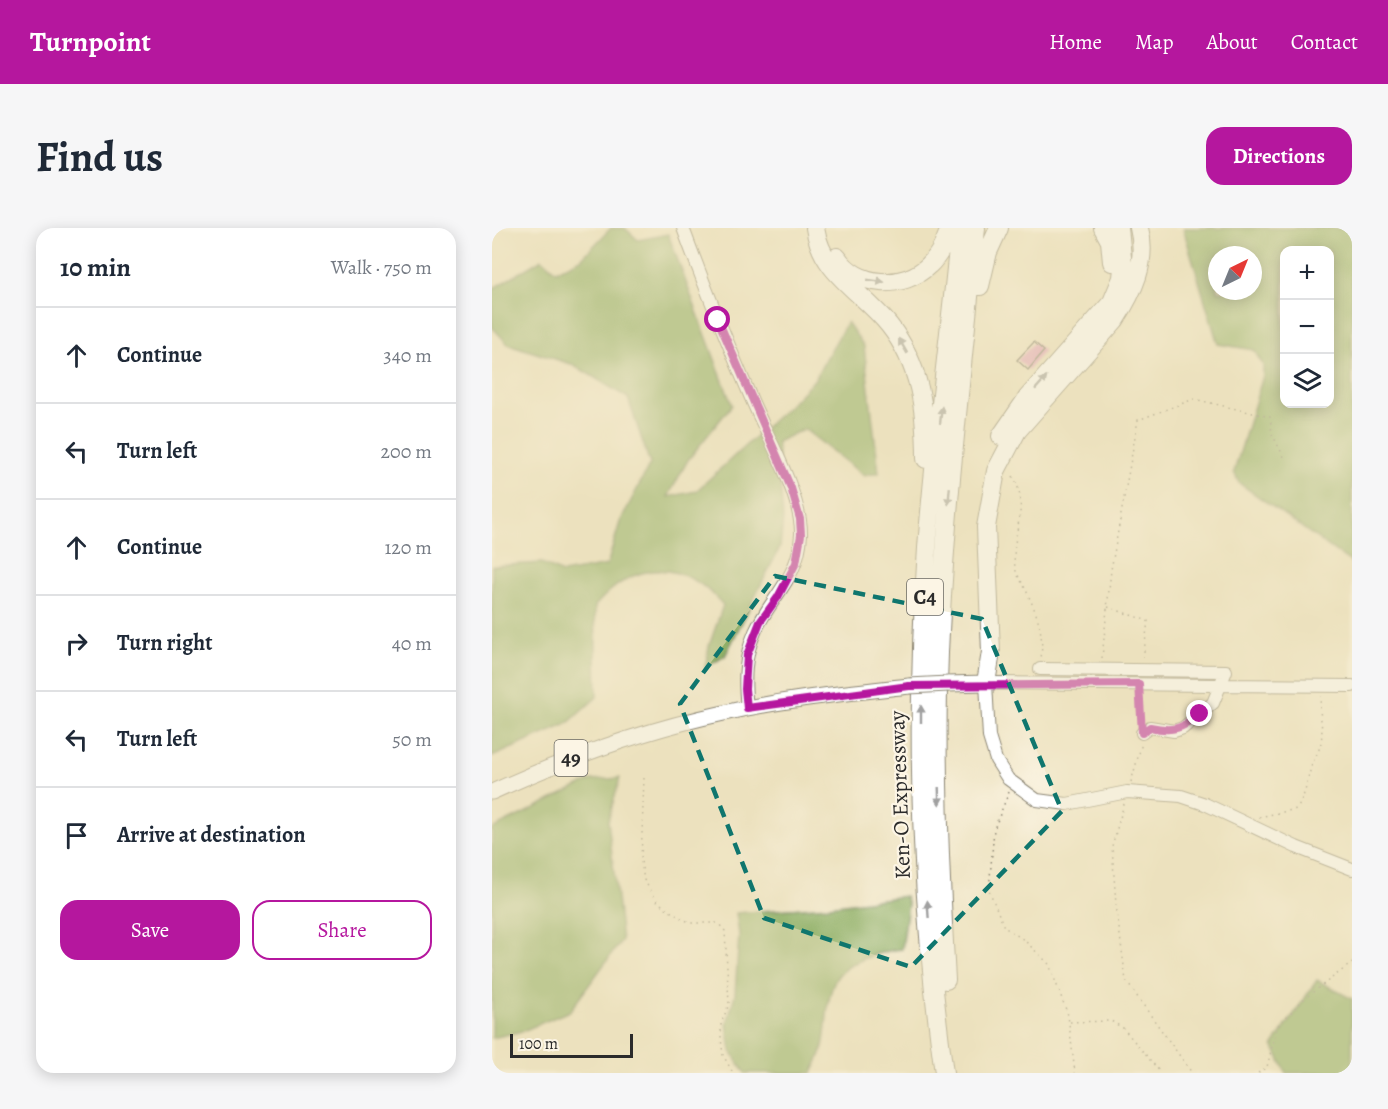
<!DOCTYPE html>
<html lang="en">
<head>
<meta charset="utf-8">
<style>
  :root { --surface:#fff; --page:#f6f6f7; --text:#1f2937; --muted:#747a83; --line:#e0e1e3; --accent:#b5179e }
  body { margin:0; font-family:Alegreya,serif; background:var(--page); color:var(--text) }
  .controls { position:absolute; right:18px; top:18px; display:grid; overflow:hidden; border-radius:12px; box-shadow:0 3px 15px #0003 }
  .controls button { width:54px; height:54px; display:grid; place-items:center; padding:0; border:0; border-bottom:2px solid var(--line); background:var(--surface); color:var(--text); font:30px sans-serif }
  .compass { position:absolute; left:716px; top:18px; width:54px; height:54px; border-radius:50%; background:var(--surface); box-shadow:0 3px 15px #0003; rotate:43deg }
  .scale { position:absolute; left:18px; bottom:15px; width:123px; box-sizing:border-box; padding-left:6px; border:3px solid #2b2b2b; border-top:0; font-size:16px; line-height:21px; white-space:nowrap; color:#2b2b2b; -webkit-text-stroke:4px #fcf5e5; paint-order:stroke }
  .stop { position:absolute; width:18px; height:18px; margin:-14px; border:4px solid #b5179e; border-radius:50%; background:#fff }
  .stop.end { background:#b5179e; border-color:#fff; box-shadow:0 2px 6px #0008 }
  .list { margin:0; padding:0; list-style:none }
  h2 { display:flex; justify-content:space-between; align-items:center; height:78px; margin:0; padding:0 24px; font-size:26px }
  h2 small { font-size:20px; font-weight:400; color:var(--muted) }
  .list li { display:grid; grid-template-columns:39px 1fr auto; gap:18px; align-items:center; box-sizing:border-box; height:96px; padding:0 24px; border-top:2px solid var(--line) }
  .list b { display:block; font-size:22px; white-space:nowrap }
  .list em { font-size:20px; font-style:normal; color:var(--muted) }
  .actions { display:flex; gap:12px; padding:18px 24px }
  .actions a { flex:1; padding:14px 0; border:2px solid var(--accent); border-radius:18px; text-align:center; font-size:21px; color:var(--accent) }
  .actions .main { background:var(--accent); color:#fff }
  .icon { flex:none; width:33px; height:33px; fill:none; stroke:currentColor; stroke-width:2; stroke-linecap:round; stroke-linejoin:round }
  .map { position:relative; flex:none; width:860px; height:845px; overflow:hidden; border-radius:18px }
  header { display:flex; align-items:center; gap:36px; box-sizing:border-box; height:84px; padding:0 30px; background:var(--accent); color:#fff }
  header strong { font-size:28px }
  nav { display:flex; gap:33px; margin-inline-start:auto; font-size:21px }
  .intro { display:flex; align-items:center; justify-content:space-between; box-sizing:border-box; height:144px; padding:0 36px }
  h1 { margin:0; font-size:42px }
  .button { padding:15px 27px; border-radius:18px; background:var(--accent); color:#fff; font-size:21px; font-weight:700 }
  main { display:flex; gap:36px; padding:0 36px }
  aside { flex:1; background:var(--surface); border-radius:18px; box-shadow:0 3px 15px #0003 }
  .map>svg:first-child { display:block }
</style>
</head>
<body>
<header>
<strong>Turnpoint</strong>
<nav><a>Home</a><a>Map</a><a>About</a><a>Contact</a></nav>
</header>
<div class="intro"><h1>Find us</h1><a class="button">Directions</a></div>
<main>
<aside>
<h2>10 min<small>Walk · 750 m</small></h2>
<ul class="list">
<li><svg class="icon" aria-label="ahead" viewBox="0 0 24 24"><path d="M12 20V5M6 11l6-6 6 6"/></svg><div><b>Continue</b></div><em>340 m</em></li>
<li><svg class="icon" aria-label="left" viewBox="0 0 24 24"><path d="M17 20v-9H6M10 6l-5 5 5 5"/></svg><div><b>Turn left</b></div><em>200 m</em></li>
<li><svg class="icon" aria-label="ahead" viewBox="0 0 24 24"><path d="M12 20V5M6 11l6-6 6 6"/></svg><div><b>Continue</b></div><em>120 m</em></li>
<li><svg class="icon" aria-label="right" viewBox="0 0 24 24"><path d="M7 20v-9h11M14 6l5 5-5 5"/></svg><div><b>Turn right</b></div><em>40 m</em></li>
<li><svg class="icon" aria-label="left" viewBox="0 0 24 24"><path d="M17 20v-9H6M10 6l-5 5 5 5"/></svg><div><b>Turn left</b></div><em>50 m</em></li>
<li><svg class="icon" aria-label="arrive" viewBox="0 0 24 24"><path d="M6 21V4h12l-3 4 3 4H6"/></svg><div><b>Arrive at destination</b></div></li>
</ul>
<div class="actions"><a class="main">Save</a><a>Share</a></div>
</aside>
<div class="map">
<svg width="860" height="845" viewBox="0 0 860 845">
  <rect width="100%" height="100%" fill="#fcf5e5"/>
  <filter id="ink" filterUnits="userSpaceOnUse"><feTurbulence type="fractalNoise" baseFrequency=".0167" numOctaves="2"/><feDisplacementMap in="SourceGraphic" scale="12" xChannelSelector="R" yChannelSelector="G"/><feConvolveMatrix kernelMatrix="1 2 1 2 8 2 1 2 1" color-interpolation-filters="sRGB"/></filter>
  <filter id="wash" filterUnits="userSpaceOnUse"><feTurbulence type="fractalNoise" baseFrequency=".008" numOctaves="4" result="noise"/><feDisplacementMap in="SourceGraphic" scale="24" xChannelSelector="R" yChannelSelector="G"/><feGaussianBlur stdDeviation="1.35" result="paint"/><feColorMatrix in="noise" values="0 0 0 0 0 0 0 0 0 0 0 0 0 0 0 0 0 1.4 0 .05"/><feComposite in="paint" operator="in"/></filter>
  <g filter="url(#wash)">
    <rect width="100%" height="100%" fill="#ece1be"/>
    <path fill="#87aa5d" stroke="#596a44" stroke-width="1.5" fill-rule="evenodd" d="M119,0H133L146,12L176,6L240,177L196,232L176,269L204,263L301,174L322,152L355,94L372,118L387,245L372,248L312,201L285,214L291,291L288,319L233,428L213,440L217,418L231,377C191,331 143,331 103,378L105,469L75,496L0,529V338L50,335L70,345L115,337L128,294L158,236L136,170L82,137L16,116L0,99V61L50,31L64,43L89,31Z
      M691,0H860V335L747,255L742,244L771,148V137L762,122L726,116ZM838,22V176H792V22ZM725,27H761V63H725Z
      M128,550L116,593L130,712L78,783L31,803L0,810V601L99,552Z
      M413,668L416,676L410,721C393,722 353,734 344,751C333,772 336,797 331,819C329,828 324,837 320,845H253L239,823L235,796L243,766L247,707L244,685L337,678Z
      M825,752L860,771V845H794L781,817Z"/>
    <g id="blocks">
      <path fill="#e199b8" d="M542,114L552,123L536,142L525,132Z"/>
    </g>
  </g>
  <g filter="url(#ink)">
    <use href="#blocks" fill-opacity="0" stroke="#8c8674" stroke-width="1.5"/>
    <g fill="none" stroke-linecap="round" stroke-linejoin="round">
      <defs>
        <path id="minor" d="M191,0C212,57 235,114 259,170C274,206 310,268 309,306C307,351 279,368 263,404C252,429 252,453 255,480
          M548,441L734,443L721,475L691,500L682,503L658,499L650,505
          M860,458L494,455L497,509L504,532L516,551L545,572L575,576L635,564L689,568L713,576L804,619L860,641"/>
        <path id="major" d="M456,456L494,455
          M0,564C75,530 152,502 232,485C293,471 355,465 417,458"/>
        <path id="highway" d="M323,0C330,46 370,63 397,97C428,136 434,182 434,231
          M611,0L618,13L620,34
          M345,29C365,60 412,62 437,37C448,27 453,14 458,0
          M488,58L496,24L507,0
          M509,208L536,169L620,74L630,50L631,39L627,0
          M494,455L499,424L494,299L504,243L525,203L623,92C641,64 656,34 647,0
          M454,752C448,644 443,534 447,425C453,283 470,142 484,0
          M452,845C428,672 423,494 435,320C443,213 458,107 468,0"/>
      </defs>
      <use href="#minor" stroke="#8c8674" stroke-width="14"/>
      <use href="#major" stroke="#8c8674" stroke-width="17"/>
      <use href="#highway" stroke="#8c8674" stroke-width="20"/>
      <path stroke="#8c8674" stroke-width="1.5" stroke-dasharray="1.5 4.5" stroke-linecap="butt" d="M521,248C539,280 518,305 523,339C524,346 530,354 533,360C545,386 552,402 549,431
        M616,379L656,393L651,431
        M610,430L619,342L646,192L702,171L778,189L780,206L792,229
        M646,465L651,493
        M152,550L149,633L152,652L166,674L185,688L199,695H226L233,703L237,776L229,796V810L231,827L241,845
        M639,554L650,515
        M517,564L502,601L497,662L512,699L532,712L557,736L576,787L583,845
        M632,576L620,618L624,677L634,753L700,845
        M767,589L805,581C814,566 815,553 820,536C823,529 828,522 829,514C832,498 826,487 829,468
        M578,794L619,793L631,800L669,845
        M766,845L775,839L785,799L813,770L860,735"/>
      <use href="#minor" stroke="#fff" stroke-width="12"/>
      <use href="#major" stroke="#fff" stroke-width="15"/>
      <use href="#highway" stroke="#fff" stroke-width="18"/>
      <defs>
        <path id="major-bridge" d="M417,458L456,456"/>
      </defs>
      <use href="#major-bridge" stroke="#8c8674" stroke-width="17" stroke-linecap="butt"/>
      <use href="#major-bridge" stroke="#fff" stroke-width="15"/>
    </g>
    <defs><path id="oneway-solid" d="M-6-.8H1V-3.2L6.5 0L1 3.2V.8H-6Z" transform="scale(1.5)"/></defs>
    <g fill="#a0a0a0">
      <use href="#oneway-solid" transform="translate(384 53) rotate(8)"/>
      <use href="#oneway-solid" transform="translate(411 118) rotate(-120)"/>
      <use href="#oneway-solid" transform="translate(549 155) rotate(-48)"/>
      <use href="#oneway-solid" transform="translate(449 187) rotate(-84)"/>
      <use href="#oneway-solid" transform="translate(457 268) rotate(95)"/>
      <use href="#oneway-solid" transform="translate(429 486) rotate(-90)"/>
      <use href="#oneway-solid" transform="translate(447 568) rotate(88)"/>
      <use href="#oneway-solid" transform="translate(436 681) rotate(-94)"/>
    </g>
  </g>
  <g fill="none" stroke-linecap="round" stroke-linejoin="round" filter="url(#ink)">
    <path stroke="#b5179e" stroke-width="8" d="M226,92L299,260L308,291L309,307L304,335L286,369L268,394L255,427L253,461L255,480L417,458L647,456L650,505L658,499C681,504 690,501 708,486"/>
  </g>
  <path d="M0 0H860V845H0ZM283,348L490,391L570,583L419,739L272,690L188,476Z" fill="#ece1be" fill-opacity=".55" fill-rule="evenodd"/>
  <path fill="none" stroke="#0f766e" stroke-width="4.5" stroke-dasharray="12 8" stroke-linejoin="round" d="M283,348L490,391L570,583L419,739L272,690L188,476Z"/>
  <g text-anchor="middle" dominant-baseline="central" stroke-width="4.5" stroke-linejoin="round" paint-order="stroke">
    <g fill="#fcf5e5" stroke="#6a6863" stroke-width="1.5">
      <rect x="415" y="351" width="36" height="36" rx="4.5"/>
      <rect x="62.5" y="512" width="33" height="36" rx="4.5"/>
    </g>
    <g font-size="21" font-weight="bold" fill="#2b2b2b">
      <text x="433" y="369">C4</text>
      <text x="79" y="530">49</text>
    </g>
    <g font-size="22" fill="#2b2b2b" stroke="#fcf5e5">
      <text transform="translate(408 567) rotate(-92)">Ken-O Expressway</text>
    </g>
  </g>
</svg>
<div class="controls">
<button>+</button>
<button>−</button>
<button><svg class="icon" aria-label="layers" viewBox="0 0 24 24"><path d="M12 4l9 5-9 5-9-5zM3 14l9 5 9-5"/></svg></button>
</div>
<svg class="compass" viewBox="-18 -18 36 36"><path d="M0-13l5 13h-10z" fill="#e53935"/><path d="M0 13l5-13h-10z" fill="#747a83"/></svg>
<div class="scale">100 m</div>
<div class="stop" style="left:226px;top:92px"></div>
<div class="stop end" style="left:708px;top:486px"></div>
</div>
</main>
</body>
</html>
